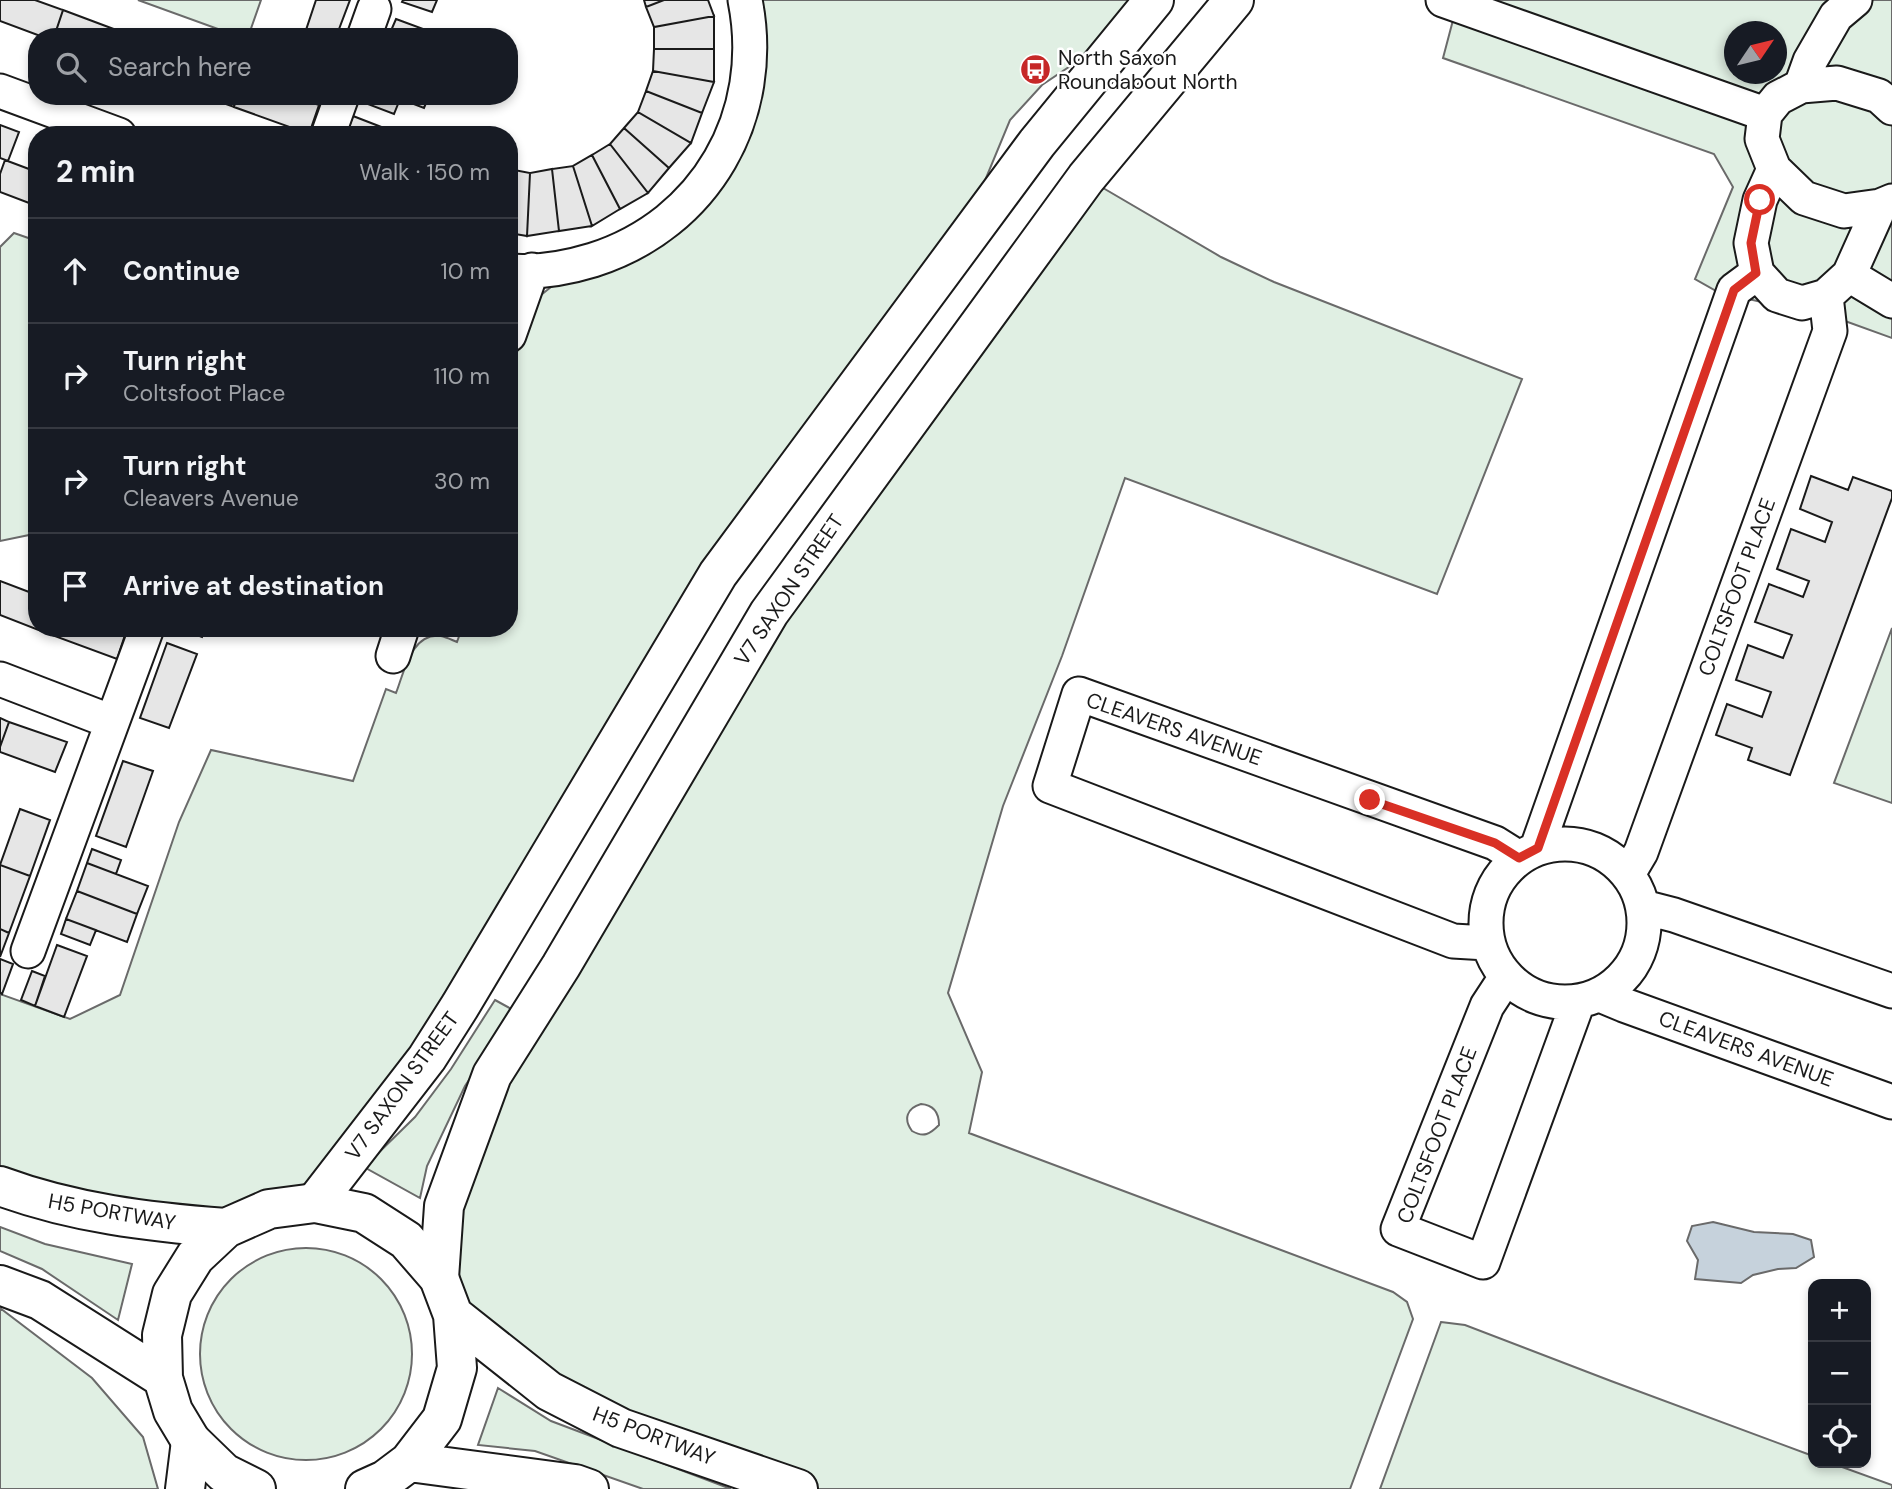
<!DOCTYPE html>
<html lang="en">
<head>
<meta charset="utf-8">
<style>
  :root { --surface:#171b24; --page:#242831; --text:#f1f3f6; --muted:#9ea1a6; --line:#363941 }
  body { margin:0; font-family:"DM Sans",sans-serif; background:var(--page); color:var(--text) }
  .controls { position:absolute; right:21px; bottom:21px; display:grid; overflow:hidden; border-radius:14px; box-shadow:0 4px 10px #0003 }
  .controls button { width:63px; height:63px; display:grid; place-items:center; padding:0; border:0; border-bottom:2px solid var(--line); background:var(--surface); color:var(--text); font:35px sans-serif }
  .compass { position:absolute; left:1724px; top:21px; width:63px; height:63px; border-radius:50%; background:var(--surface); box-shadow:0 4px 10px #0003; rotate:55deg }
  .stop { position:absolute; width:21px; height:21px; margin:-16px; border:5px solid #d93025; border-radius:50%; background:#fff }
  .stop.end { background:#d93025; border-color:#fff; box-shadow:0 2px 7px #0008 }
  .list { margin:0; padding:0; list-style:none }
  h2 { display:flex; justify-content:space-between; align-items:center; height:91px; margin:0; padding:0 28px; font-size:30px }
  h2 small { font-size:23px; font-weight:400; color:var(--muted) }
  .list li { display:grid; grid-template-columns:46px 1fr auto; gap:21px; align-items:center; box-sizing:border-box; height:105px; padding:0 28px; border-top:2px solid var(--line) }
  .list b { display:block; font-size:26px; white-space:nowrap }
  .list p { margin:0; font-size:23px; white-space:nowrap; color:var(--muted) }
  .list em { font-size:23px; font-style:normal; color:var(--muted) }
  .icon { flex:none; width:38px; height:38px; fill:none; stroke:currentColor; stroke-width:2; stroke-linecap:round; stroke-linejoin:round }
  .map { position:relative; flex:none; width:1892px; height:1489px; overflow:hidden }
  .search { position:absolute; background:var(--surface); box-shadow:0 4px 10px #0003; left:28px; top:28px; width:490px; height:77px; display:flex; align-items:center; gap:18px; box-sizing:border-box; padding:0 24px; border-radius:28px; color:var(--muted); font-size:26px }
  .panel { position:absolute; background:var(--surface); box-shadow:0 4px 10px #0003; left:28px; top:126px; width:490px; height:511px; border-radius:28px }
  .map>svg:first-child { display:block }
</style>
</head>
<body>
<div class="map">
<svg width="1892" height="1489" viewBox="0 0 1892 1489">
  <rect width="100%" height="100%" fill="#fff"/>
  <path fill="#e0efe3" stroke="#6a6a6a" stroke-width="2" fill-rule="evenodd" d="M138,0H261L248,37H240Z
    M760,0H1153L1136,22L1042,85L1010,120L955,253L315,1203L226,1228L0,1186V994L70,1019L120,995L179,822L211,750L353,781L386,689L396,693C404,673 411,632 441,636C446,637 452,640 457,642L462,628H509V374L534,306L541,295L551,287L687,222Z
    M1461,0H1892V338L1845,321L1718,292L1695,279L1733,187L1714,154L1443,58L1457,5ZM1734,32H1776V74H1734Z
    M1086,178L1221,257L1274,282L1522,379L1437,594L1125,478L1062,656L1003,806L948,993L982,1072L969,1133L1393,1292L1407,1302L1413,1319L1350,1489H798L621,1428L453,1315L444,1206L492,1075L696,734ZM921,1104C934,1105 939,1113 939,1125C930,1134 924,1138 912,1131C903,1119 907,1108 921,1104Z
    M14,233L37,241V530L29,535L0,541V247Z
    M1892,628V803L1834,783Z
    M495,1000L515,1011L465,1086L427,1166L420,1198L364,1167L415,1117L451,1069Z
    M0,1227L45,1244L132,1264L118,1320L42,1269L0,1251Z
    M200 1354a106 106 0 1 1 212 0a106 106 0 1 1-212 0Z
    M0,1308L92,1378L143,1437L158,1489H0Z
    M1441,1322L1465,1325L1611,1381L1813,1456V1463H1831L1892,1485V1489H1380Z
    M498,1388L551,1421L731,1489H643L535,1451L478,1445Z"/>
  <path fill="#c6d2dc" stroke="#6a6a6a" stroke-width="2" d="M1713,1222L1754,1232L1793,1234L1811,1240L1814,1257L1796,1268L1778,1269L1753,1275L1741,1283L1695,1279L1698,1260L1687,1241L1692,1226Z"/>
  <path fill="#e6e6e6" stroke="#1a1a1a" stroke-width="2" d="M0,0H35L63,10L54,37H43L0,21Z
    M316,0H350L336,37H316L305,33Z
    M403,0H437L432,12L402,2Z
    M644,0H664L646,7Z
    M664,0H708L714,16L654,27L646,7Z
    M63,10L135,37H54Z
    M714,16V49H654V27Z
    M396,19L426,30L423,37H401L390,33Z
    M654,49H714V82L653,71Z
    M653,71L714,82L702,113L646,91Z
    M646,91L702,113L691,143L638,112Z
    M204,96H237L234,107Z
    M237,96H295L319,105L309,134L234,107Z
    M295,96H315L312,103Z
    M367,96H393L400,99L394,114L365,103Z
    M393,96H429L424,108Z
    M638,112L691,143L669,168L624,128Z
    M353,116L402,135H346Z
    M0,125L19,132L8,161L0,158Z
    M624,128L669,168L648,193L610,144Z
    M610,144L648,193L620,209L592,155Z
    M592,155L620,209L592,226L573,166Z
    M5,160L37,172V206L0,192V174Z
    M573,166L592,226L559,231L552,169Z
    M509,169L530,173L527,236L509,233Z
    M552,169L559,231L527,236L530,173Z
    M1811,476L1848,490L1853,477L1892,491V498L1790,775L1748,760L1752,748L1716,735L1727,704L1762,717L1771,692L1736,680L1748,645L1783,658L1792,635L1755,622L1769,584L1803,597L1809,581L1777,569L1791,529L1825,542L1832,522L1800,509Z
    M0,581L37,595V628H42L41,631L0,615Z
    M42,628H126L127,629L117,659L41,631Z
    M178,628H205L202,637Z
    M167,643L197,654L169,728L140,718Z
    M0,718L9,722L0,747Z
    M9,722L67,742L55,772L0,752V747Z
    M123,761L153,771L126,847L96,836Z
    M20,809L50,820L30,876L0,865Z
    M92,849L121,860L116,874L87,863Z
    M87,863L148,886L137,914L77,891Z
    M0,865L30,876L9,933L0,929Z
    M77,891L137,914L127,942L66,919Z
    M66,919L96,930L90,945L61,934Z
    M0,929L9,933L0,957Z
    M57,945L87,956L64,1017L35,1006Z
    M0,959L13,964L2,994L0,993Z
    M32,971L45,976L35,1006L21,1000Z"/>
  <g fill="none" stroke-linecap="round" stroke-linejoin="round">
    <defs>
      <path id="minor" d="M1443,0L1765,114
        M364,37L374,9
        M1801,86L1810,61L1836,16L1855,0
        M0,91L119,135
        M1892,108L1879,96L1837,83L1801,86L1778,98L1765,114L1762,139L1774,169L1804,198L1844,211L1880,206L1892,201
        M328,135L342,96
        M1774,169L1760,200L1751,243L1757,273L1777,295L1802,303L1826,296L1849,275L1880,206
        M509,271C537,273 567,268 593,260C706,224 768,115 745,0
        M1849,275L1892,301
        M509,335L532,270
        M393,656L402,628
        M0,679L112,722
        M1486 923a79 79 0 1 1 158 0a79 79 0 1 1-158 0Z
        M1537,848L1734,290L1757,273
        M1628,874L1641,852L1830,331L1826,296
        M1643,907L1674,915L1892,991
        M1487,943L1453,941L1050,786L1079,694L1495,843L1519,858
        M28,951L147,628
        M1506,977L1487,1006L1398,1229L1483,1262L1578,1002
        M1600,995L1624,1005L1892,1102"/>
      <path id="tertiary" d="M315,1203L427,1058L460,1006L718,574L1037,143L1154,0
        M439,1278L444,1206L492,1075L561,966L769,613L1086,178L1234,0
        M185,1489L191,1441"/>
      <path id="primary" d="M0,1186C73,1213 149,1222 226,1228
        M0,1285L40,1300L163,1378
        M453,1315L549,1391L621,1428L798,1489
        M409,1462L575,1484L589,1489
        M256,1489L224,1473L191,1441L173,1411L163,1378L162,1335L172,1294L195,1257L226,1228L269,1209L315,1203L364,1213L406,1240L439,1278L453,1315L457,1368L442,1419L409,1462L385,1480L365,1489"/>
    </defs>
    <use href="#minor" stroke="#1a1a1a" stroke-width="37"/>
    <use href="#tertiary" stroke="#1a1a1a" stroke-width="42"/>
    <use href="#primary" stroke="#1a1a1a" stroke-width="42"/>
    <use href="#minor" stroke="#fff" stroke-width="33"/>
    <use href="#tertiary" stroke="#fff" stroke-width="38"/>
    <use href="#primary" stroke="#fff" stroke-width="38"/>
  </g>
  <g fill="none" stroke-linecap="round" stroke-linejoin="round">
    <path stroke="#d93025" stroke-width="9" d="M1370,800L1495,843L1519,858L1538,848L1734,290L1756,273L1751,243L1760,200"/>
  </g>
  <defs>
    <symbol id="bus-disc" viewBox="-11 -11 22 22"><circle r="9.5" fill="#c62828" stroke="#fff"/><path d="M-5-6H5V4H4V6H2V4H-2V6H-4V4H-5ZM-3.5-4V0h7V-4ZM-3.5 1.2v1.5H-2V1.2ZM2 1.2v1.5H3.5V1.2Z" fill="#fff"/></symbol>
  </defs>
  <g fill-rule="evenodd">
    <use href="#bus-disc" x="1018" y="52" width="35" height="35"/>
  </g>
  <g text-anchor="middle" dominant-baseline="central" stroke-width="5" stroke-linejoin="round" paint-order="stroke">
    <g font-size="21" fill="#1a1a1a" stroke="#fff" text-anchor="start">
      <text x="1058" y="58">North Saxon<tspan x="1058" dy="24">Roundabout North</tspan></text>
    </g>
    <g font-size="21" fill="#1a1a1a" stroke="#fff">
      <text transform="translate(1737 587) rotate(-70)">COLTSFOOT PLACE</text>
      <text transform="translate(789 590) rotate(-56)">V7 SAXON STREET</text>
      <text transform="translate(1174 729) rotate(19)">CLEAVERS AVENUE</text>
      <text transform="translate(1746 1049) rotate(20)">CLEAVERS AVENUE</text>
      <text transform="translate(402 1086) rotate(-54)">V7 SAXON STREET</text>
      <text transform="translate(1437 1135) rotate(-69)">COLTSFOOT PLACE</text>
      <text transform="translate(112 1212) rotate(10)">H5 PORTWAY</text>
      <text transform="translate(654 1436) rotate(21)">H5 PORTWAY</text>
    </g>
  </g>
</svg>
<div class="controls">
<button>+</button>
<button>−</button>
<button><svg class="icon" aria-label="locate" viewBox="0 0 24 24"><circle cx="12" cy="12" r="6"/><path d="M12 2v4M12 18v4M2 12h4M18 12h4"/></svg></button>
</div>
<svg class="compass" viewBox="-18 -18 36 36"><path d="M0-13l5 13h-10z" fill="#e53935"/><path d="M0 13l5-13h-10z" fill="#9ea1a6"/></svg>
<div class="stop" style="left:1760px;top:200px"></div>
<div class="stop end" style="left:1370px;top:800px"></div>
<div class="search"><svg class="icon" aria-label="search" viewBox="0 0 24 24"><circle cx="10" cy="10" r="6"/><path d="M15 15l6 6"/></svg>Search here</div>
<section class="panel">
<h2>2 min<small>Walk · 150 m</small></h2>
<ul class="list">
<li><svg class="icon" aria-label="ahead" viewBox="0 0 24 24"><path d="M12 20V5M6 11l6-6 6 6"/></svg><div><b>Continue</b></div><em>10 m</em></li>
<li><svg class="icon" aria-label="right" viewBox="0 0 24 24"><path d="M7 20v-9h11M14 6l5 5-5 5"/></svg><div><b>Turn right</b><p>Coltsfoot Place</p></div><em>110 m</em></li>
<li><svg class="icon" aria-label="right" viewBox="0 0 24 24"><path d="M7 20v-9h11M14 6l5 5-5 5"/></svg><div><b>Turn right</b><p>Cleavers Avenue</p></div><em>30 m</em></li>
<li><svg class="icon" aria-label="arrive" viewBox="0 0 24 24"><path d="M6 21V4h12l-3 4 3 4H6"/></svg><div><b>Arrive at destination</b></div></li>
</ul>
</section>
</div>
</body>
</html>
